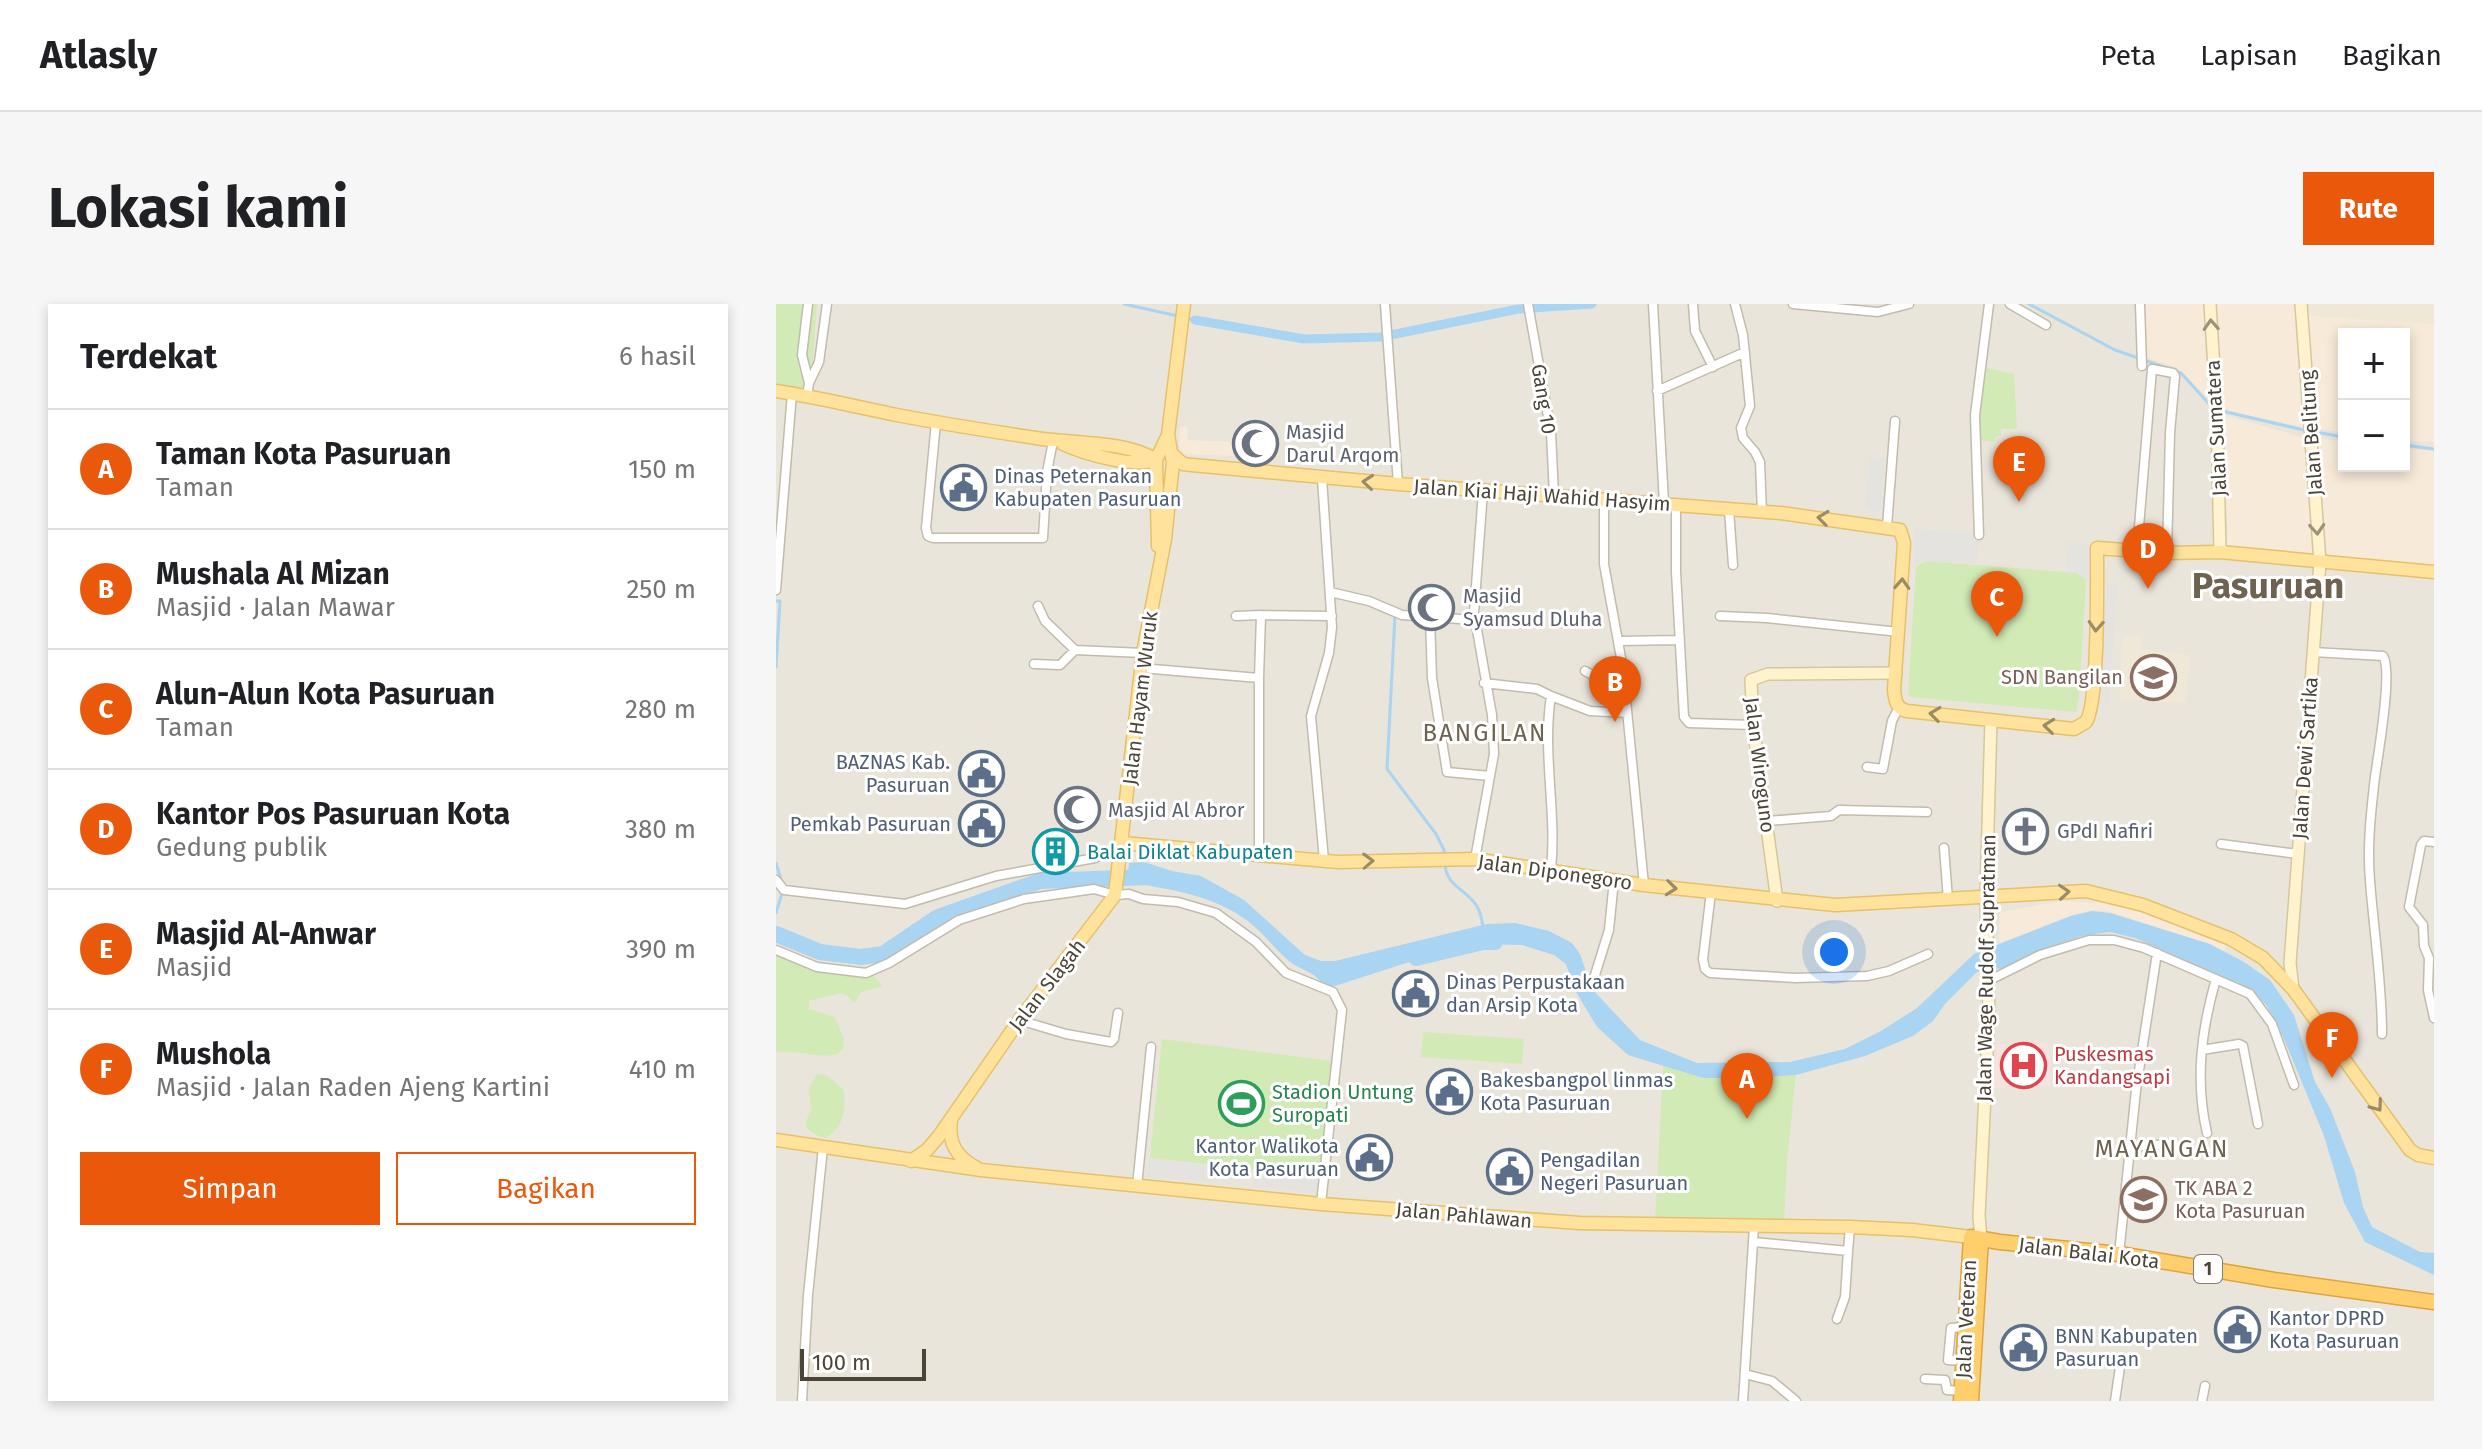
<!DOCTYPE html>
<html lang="id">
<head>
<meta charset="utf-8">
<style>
  :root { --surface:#fff; --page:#f6f6f6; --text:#202124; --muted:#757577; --line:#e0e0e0; --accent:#ea580c }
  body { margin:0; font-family:"Fira Sans",sans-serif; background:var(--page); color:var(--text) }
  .controls { position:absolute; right:24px; top:24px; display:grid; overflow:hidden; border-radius:0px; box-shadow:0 4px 12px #0003 }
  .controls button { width:72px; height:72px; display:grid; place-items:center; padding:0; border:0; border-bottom:2px solid var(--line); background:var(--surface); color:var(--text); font:40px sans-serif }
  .scale { position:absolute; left:24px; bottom:20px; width:126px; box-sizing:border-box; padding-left:8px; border:4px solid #4b4439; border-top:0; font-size:22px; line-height:28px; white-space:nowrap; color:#4b4439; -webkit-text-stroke:6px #fff; paint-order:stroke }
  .you { position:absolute; left:1058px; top:648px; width:28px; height:28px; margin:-20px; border:6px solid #fff; border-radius:50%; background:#1a73e8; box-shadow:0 0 0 12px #1a73e833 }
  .badge { display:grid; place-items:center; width:52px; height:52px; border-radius:50%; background:var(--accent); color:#fff; font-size:26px; font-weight:700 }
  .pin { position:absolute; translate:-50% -66px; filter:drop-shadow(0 2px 4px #0008) }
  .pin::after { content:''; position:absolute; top:42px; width:28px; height:24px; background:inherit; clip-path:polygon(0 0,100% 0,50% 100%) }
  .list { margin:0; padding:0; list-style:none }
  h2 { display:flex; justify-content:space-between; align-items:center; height:104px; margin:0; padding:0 32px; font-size:34px }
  h2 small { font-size:26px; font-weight:400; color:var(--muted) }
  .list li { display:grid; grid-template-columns:52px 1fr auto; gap:24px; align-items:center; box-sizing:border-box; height:120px; padding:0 32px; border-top:2px solid var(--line) }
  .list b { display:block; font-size:30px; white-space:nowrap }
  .list p { margin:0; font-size:26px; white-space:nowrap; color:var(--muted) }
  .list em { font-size:26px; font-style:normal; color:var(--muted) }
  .actions { display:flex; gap:16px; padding:24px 32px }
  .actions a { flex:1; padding:18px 0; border:2px solid var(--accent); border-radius:0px; text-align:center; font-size:28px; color:var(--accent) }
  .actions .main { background:var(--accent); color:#fff }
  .map { position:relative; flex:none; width:1658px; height:1097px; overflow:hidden; border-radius:0px }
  header { display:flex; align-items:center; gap:48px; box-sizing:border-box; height:112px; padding:0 40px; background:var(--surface); border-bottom:2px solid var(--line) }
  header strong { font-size:38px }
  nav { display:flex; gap:44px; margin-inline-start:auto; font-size:28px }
  .intro { display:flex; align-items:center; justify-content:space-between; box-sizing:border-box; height:192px; padding:0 48px }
  h1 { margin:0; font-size:56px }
  .button { padding:20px 36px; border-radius:0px; background:var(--accent); color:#fff; font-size:28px; font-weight:700 }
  main { display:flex; gap:48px; padding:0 48px }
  aside { flex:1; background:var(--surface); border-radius:0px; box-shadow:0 4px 12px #0003 }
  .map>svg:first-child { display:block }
</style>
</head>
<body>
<header>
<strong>Atlasly</strong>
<nav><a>Peta</a><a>Lapisan</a><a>Bagikan</a></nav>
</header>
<div class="intro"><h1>Lokasi kami</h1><a class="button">Rute</a></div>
<main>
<aside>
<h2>Terdekat<small>6 hasil</small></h2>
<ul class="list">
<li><span class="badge">A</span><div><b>Taman Kota Pasuruan</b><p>Taman</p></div><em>150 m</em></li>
<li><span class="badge">B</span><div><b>Mushala Al Mizan</b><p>Masjid · Jalan Mawar</p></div><em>250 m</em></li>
<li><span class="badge">C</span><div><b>Alun-Alun Kota Pasuruan</b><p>Taman</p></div><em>280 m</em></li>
<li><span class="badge">D</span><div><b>Kantor Pos Pasuruan Kota</b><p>Gedung publik</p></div><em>380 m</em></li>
<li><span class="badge">E</span><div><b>Masjid Al-Anwar</b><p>Masjid</p></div><em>390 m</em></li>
<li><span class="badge">F</span><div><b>Mushola</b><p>Masjid · Jalan Raden Ajeng Kartini</p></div><em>410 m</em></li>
</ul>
<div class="actions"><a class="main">Simpan</a><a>Bagikan</a></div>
</aside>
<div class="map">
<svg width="1658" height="1097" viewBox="0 0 1658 1097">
  <rect width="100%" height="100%" fill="#f6f3ec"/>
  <path fill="#eae5da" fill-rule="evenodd" d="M0,0H1658V1097H0ZM1568,30H1628V162H1568Z"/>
  <path fill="#f7ead8" d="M1366,0H1431L1437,100L1402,64L1369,53Z
    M1438,0H1520L1531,124L1462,109L1443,103Z
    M1531,0H1658V138L1628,137V30H1568V129L1540,124Z
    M1449,111L1529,134L1538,248L1534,252L1451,246Z
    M404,123H411L412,136L462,138L461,152L408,150L403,142Z
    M1541,134L1568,138V162H1628V145L1658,147V266L1551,256L1548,248Z
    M1286,597L1330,599L1357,606L1451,637L1448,647L1385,624L1334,608L1316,606L1295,611L1223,639L1224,608Z"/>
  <path fill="#efe8d6" d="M1531,0H1658V20L1532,12Z
    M1347,332L1366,333L1364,345L1414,351L1409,399L1343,395Z"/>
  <path fill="#f6e3e0" d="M1272,739L1275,782L1218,784L1221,741Z"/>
  <path fill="#d2eab5" d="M0,0H41L34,95L0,88Z
    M1206,63L1238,70L1241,125H1225V131L1219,133L1218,138L1199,136Z
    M1149,257L1301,269L1310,276L1303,394L1300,408L1135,393L1132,390L1140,263Z
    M0,647C32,658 63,676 98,672L106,682L85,688L78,699L72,692L65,689L33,697V705L59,713L68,735L67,745L60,751C42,754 16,745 0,748Z
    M647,728L748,735L746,760L645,753Z
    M386,735L556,757L544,873L374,854Z
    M887,762L927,774L1020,771L1011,857L1008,921L879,917Z
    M41,770L50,771L67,785C71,805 67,825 49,834L38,830L30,823V818L35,805L33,784Z"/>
  <path fill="#e5e3e0" d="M1093,153L1108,155L1105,208L1089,205Z
    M1138,224L1203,231L1201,261L1149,257L1139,260Z
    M1292,237L1314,240L1317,276H1310L1304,269L1290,268Z
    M1331,278L1342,279L1333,400L1323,399Z
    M374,854L449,862L448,878L370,873Z
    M479,865L544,873L542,889L477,882Z"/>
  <path fill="#a9d4f2" d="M368,558L396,567L425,572L468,596L529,651L545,657H559L711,620L739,619L773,627L796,639L804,650L816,685L864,736L921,759L1014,758L1069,745L1105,727L1141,704L1198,650L1295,612L1316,607L1334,609L1434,640L1468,658L1494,676L1518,711L1539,778L1554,804L1579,868L1587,903L1596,923L1644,948L1658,949V971L1589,938L1568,899L1548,832L1508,735L1491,702L1477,687L1359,634L1334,628L1306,632L1273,643L1232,663L1201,668L1169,700L1157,717L1137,732L1089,752L1020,771L977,774H927L852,751L821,723L800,688L790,660L778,651L746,641L697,640L667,647L559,682H547C540,667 525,667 513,657C499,645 488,630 473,618C438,591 393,585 351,578L353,559Z"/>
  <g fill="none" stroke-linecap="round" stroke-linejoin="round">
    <path stroke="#a9d4f2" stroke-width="3" d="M348,0L402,12
      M1253,0L1339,46L1391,64
      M410,14L419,16
      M1398,67L1405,69L1435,102
      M1446,107L1532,127
      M1539,128L1568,133
      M1628,141L1658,145
      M0,297H4L0,363
      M619,311L611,465L660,530L668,546L669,553
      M0,559L6,579
      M669,560C670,580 686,584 697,597C704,604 705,613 707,622
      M0,609L7,586"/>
    <path stroke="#a9d4f2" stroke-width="9" d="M419,16L528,35L605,33L742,5L816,0"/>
    <path stroke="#a9d4f2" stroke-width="16" d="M0,630L44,648L85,653L107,650L162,613L264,577L373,573
      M640,654L707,638H719"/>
    <defs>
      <path id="street" d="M609,0L622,180
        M752,0L775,129L778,191
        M877,0L888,199
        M917,0L919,27L937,63
        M959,0L967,31L974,102L965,124L967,134L979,148L984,158L986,209
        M1017,0L1102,8L1133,0
        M1234,0L1270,21
        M1364,0L1366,62
        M33,79L43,58L51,0
        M881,87L969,48
        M31,93L33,79L26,51L32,0
        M160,118L150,224L152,232L157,234H267L271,168L277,137
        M546,174L556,323L553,349L535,412L548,556
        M828,195V260L847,365L868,581
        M900,200V268L908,413L913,419L977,421
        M953,206L957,261
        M1111,223L1119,117
        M1203,231L1199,111L1213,0
        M1361,247L1376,65L1397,69L1399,72L1394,129L1391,249
        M0,286L16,89
        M554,288L593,297L626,311L698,316
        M262,302L269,317L299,346L367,349
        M485,311L556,312
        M460,312L485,311L483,374
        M944,312L991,314L1123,328
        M654,314L656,374L671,468L714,472
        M843,337L904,336
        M1537,348L1607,352C1617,367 1602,451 1599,473C1595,507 1591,543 1594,577C1598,628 1606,679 1606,730
        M258,360L284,361L299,346
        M365,364L483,374V550
        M809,367L820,373L848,370
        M708,379L761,385L775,392
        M1091,463L1107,465L1116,417L1123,403
        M991,517L1055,512L1063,506L1151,508
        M1658,538L1648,537L1645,541L1633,603L1647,621L1648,642L1653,654L1652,686L1658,714
        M1445,540L1522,550
        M1168,544L1172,595
        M699,555L718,450L716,411L698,309L707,187
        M775,566C781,508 766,450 775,392L814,407L851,409
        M0,576L8,586L129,600L220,572L319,554L331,548H346
        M935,588L927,655L929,665L934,669L1019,674L1091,672L1113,667L1152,650
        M0,646L41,663L90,669L113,659L183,616L248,595L318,585L339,591L353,590L367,595L402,598L440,609L480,638L510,669L557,688L566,706L545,900
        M819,671L833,626L838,576
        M1212,677L1264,651L1313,636H1338L1368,644L1474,690L1496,720L1518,781
        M243,716L290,730L335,738L338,735L342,709
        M1426,746L1463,740L1467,742L1482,820
        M612,791L633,793
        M1431,829C1419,777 1425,727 1440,675
        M1354,843L1392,840
        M361,882L375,743
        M978,938L1072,947L1074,923
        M1343,950L1360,786L1381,649
        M1061,1015L1069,993L1072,947
        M1188,1057L1172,1056L1175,1024L1190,1023
        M969,1070L996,1077L1020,1097
        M1149,1075L1169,1076L1171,1086L1186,1087
        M26,1097L32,991L47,843
        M967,1097L978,922
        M1339,1097L1344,1063
        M1426,1097L1429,1082"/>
      <path id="secondary" d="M1434,0L1441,113L1444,248
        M1001,597L977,421L975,376L992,370L1120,369
        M1517,685L1514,659L1544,258L1525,0
        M1205,935L1203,912L1213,709L1210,594L1215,416"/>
      <path id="primary" d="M0,87C40,93 81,103 121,111C167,120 214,127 260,134C296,140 349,136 380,156
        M287,140C309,150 357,164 380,156
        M397,151L407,160L416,161L622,180L1005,209L1124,226L1128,239L1118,386C1119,395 1120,405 1131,407L1298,425L1310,418C1323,398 1321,275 1321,244L1391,249L1444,248L1658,268
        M380,156L392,131L408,0
        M380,156L382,242
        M347,539L562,558L699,555L868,581L1059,601L1310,587L1367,601L1455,635L1487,654L1517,685L1634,846L1642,851L1658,854
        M175,816C172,839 180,853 201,864
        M0,836L205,866L545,900L804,919L1074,923L1136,926L1195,933
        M135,857L151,846L163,832L244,715L339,591L367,349L389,235L397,159L392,131"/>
      <path id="highway" d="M1185,1097L1195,933L1224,938L1343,950L1498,976L1658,998
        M1195,1097L1205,935"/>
    </defs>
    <use href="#street" stroke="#c2bbae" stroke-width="11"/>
    <use href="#secondary" stroke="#d6c79b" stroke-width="14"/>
    <use href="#primary" stroke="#e6c16a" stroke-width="15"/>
    <use href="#highway" stroke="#e0a43c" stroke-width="17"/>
    <use href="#street" stroke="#fff" stroke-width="8"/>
    <use href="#secondary" stroke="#fff3cd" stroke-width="11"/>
    <use href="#primary" stroke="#ffe39c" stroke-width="12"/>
    <use href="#highway" stroke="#ffcf6e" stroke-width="14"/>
  </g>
  <defs><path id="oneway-chevron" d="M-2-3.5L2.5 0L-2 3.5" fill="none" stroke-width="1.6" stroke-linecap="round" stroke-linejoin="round" transform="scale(2)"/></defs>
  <g stroke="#9c937c">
    <use href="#oneway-chevron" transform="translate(1435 21) rotate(-93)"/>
    <use href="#oneway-chevron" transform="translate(1541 225) rotate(86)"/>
  </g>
  <g stroke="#9c8c66">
    <use href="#oneway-chevron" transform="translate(592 178) rotate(-175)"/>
    <use href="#oneway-chevron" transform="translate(1047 214) rotate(-173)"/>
    <use href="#oneway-chevron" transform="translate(1126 280) rotate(-87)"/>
    <use href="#oneway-chevron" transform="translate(1320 322) rotate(93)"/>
    <use href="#oneway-chevron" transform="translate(1159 410) rotate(-173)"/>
    <use href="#oneway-chevron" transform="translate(1273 422) rotate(-174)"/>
    <use href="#oneway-chevron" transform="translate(592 557) rotate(-2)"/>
    <use href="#oneway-chevron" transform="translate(895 584) rotate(6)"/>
    <use href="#oneway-chevron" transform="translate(1288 588) rotate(-4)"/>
    <use href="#oneway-chevron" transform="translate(1601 802) rotate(54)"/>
  </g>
  <defs>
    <symbol id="mosque-ring" viewBox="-11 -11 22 22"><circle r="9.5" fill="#fff" stroke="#6b7280" stroke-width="1.5"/><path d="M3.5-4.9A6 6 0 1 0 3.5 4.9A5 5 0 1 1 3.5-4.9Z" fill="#6b7280"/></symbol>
    <symbol id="civic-ring" viewBox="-11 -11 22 22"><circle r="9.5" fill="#fff" stroke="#5c6f8a" stroke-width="1.5"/><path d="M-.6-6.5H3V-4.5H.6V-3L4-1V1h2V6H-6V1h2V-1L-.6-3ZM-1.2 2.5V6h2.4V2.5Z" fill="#5c6f8a"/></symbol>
    <symbol id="school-ring" viewBox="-11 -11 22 22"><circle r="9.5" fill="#fff" stroke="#8d6e63" stroke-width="1.5"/><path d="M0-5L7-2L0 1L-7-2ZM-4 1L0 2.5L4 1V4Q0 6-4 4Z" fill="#8d6e63"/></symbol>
    <symbol id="church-ring" viewBox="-11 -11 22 22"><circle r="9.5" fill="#fff" stroke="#6b7280" stroke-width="1.5"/><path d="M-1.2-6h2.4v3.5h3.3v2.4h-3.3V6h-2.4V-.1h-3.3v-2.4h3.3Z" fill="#6b7280"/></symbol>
    <symbol id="building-ring" viewBox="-11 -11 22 22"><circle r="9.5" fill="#fff" stroke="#0f9aa8" stroke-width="1.5"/><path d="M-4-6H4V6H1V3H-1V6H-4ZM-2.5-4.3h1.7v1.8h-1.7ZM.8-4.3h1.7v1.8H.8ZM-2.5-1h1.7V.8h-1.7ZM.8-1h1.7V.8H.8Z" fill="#0f9aa8"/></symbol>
    <symbol id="hospital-ring" viewBox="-11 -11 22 22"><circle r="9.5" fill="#fff" stroke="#e0444e" stroke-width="1.5"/><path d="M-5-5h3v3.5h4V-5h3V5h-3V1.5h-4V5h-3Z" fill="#e0444e"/></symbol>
    <symbol id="stadium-ring" viewBox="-11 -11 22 22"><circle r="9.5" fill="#fff" stroke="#2e9e5b" stroke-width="1.5"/><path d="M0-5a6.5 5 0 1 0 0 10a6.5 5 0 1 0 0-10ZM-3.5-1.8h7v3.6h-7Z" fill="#2e9e5b"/></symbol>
  </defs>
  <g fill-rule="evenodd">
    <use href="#mosque-ring" x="454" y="114" width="51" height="51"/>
    <use href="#civic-ring" x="162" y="158" width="51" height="51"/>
    <use href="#mosque-ring" x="630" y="278" width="51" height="51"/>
    <use href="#school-ring" x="1352" y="348" width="51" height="51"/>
    <use href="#civic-ring" x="180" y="444" width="51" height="51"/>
    <use href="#mosque-ring" x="276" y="480" width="51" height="51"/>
    <use href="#civic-ring" x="180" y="494" width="51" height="51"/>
    <use href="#church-ring" x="1224" y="502" width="51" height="51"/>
    <use href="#building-ring" x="254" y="522" width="51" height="51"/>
    <use href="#civic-ring" x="614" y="664" width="51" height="51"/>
    <use href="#hospital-ring" x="1222" y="736" width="51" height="51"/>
    <use href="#civic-ring" x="648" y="762" width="51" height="51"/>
    <use href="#stadium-ring" x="440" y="774" width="51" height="51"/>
    <use href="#civic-ring" x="568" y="828" width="51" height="51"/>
    <use href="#civic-ring" x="708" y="842" width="51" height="51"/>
    <use href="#school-ring" x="1342" y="870" width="51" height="51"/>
    <use href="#civic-ring" x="1436" y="1000" width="51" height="51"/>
    <use href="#civic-ring" x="1222" y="1018" width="51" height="51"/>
  </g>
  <g text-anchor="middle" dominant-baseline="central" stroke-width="6" stroke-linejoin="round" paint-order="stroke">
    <rect fill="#fff" stroke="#817c74" stroke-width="2" x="1418" y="951" width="28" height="28" rx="6"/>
    <g font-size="18" font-weight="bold" fill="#4b4439">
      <text x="1432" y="965">1</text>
    </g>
    <g font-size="20" fill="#4b4439" stroke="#fff">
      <text transform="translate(768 95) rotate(81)">Gang 10</text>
      <text transform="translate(1440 124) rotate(-93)">Jalan Sumatera</text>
      <text transform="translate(1535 129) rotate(-94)">Jalan Belitung</text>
      <text transform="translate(766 191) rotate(4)">Jalan Kiai Haji Wahid Hasyim</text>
      <text transform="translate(364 394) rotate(-83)">Jalan Hayam Wuruk</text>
      <text transform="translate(1529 454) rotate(-86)">Jalan Dewi Sartika</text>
      <text transform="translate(984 461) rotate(83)">Jalan Wiroguno</text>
      <text transform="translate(779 568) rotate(8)">Jalan Diponegoro</text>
      <text transform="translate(1210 664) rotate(-89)">Jalan Wage Rudolf Supratman</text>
      <text transform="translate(271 681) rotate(-52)">Jalan Slagah</text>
      <text transform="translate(688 911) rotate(5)">Jalan Pahlawan</text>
      <text transform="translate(1313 949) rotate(7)">Jalan Balai Kota</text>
      <text transform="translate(1190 1015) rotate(-87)">Jalan Veteran</text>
    </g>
    <g font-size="20" fill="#5b616d" stroke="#fff" text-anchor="start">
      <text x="510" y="128">Masjid<tspan x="510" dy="23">Darul Arqom</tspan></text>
      <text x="687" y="292">Masjid<tspan x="687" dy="23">Syamsud Dluha</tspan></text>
      <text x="332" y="506">Masjid Al Abror</text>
      <text x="1281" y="527">GPdI Nafiri</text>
    </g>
    <g font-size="20" fill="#4e5e75" stroke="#fff" text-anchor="start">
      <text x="218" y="172">Dinas Peternakan<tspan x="218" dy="23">Kabupaten Pasuruan</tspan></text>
      <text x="174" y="458" text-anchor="end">BAZNAS Kab.<tspan x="174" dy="23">Pasuruan</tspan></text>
      <text x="175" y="520" text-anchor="end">Pemkab Pasuruan</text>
      <text x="670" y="678">Dinas Perpustakaan<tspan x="670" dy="23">dan Arsip Kota</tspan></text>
      <text x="704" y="776">Bakesbangpol linmas<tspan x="704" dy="23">Kota Pasuruan</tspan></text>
      <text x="563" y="842" text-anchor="end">Kantor Walikota<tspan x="563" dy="23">Kota Pasuruan</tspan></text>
      <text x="764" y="856">Pengadilan<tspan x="764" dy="23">Negeri Pasuruan</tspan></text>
      <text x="1493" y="1014">Kantor DPRD<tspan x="1493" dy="23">Kota Pasuruan</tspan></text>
      <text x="1279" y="1032">BNN Kabupaten<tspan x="1279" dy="23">Pasuruan</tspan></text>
    </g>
    <g font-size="20" fill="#785e54" stroke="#fff" text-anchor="end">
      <text x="1347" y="373">SDN Bangilan</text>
      <text x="1399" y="884" text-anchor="start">TK ABA 2<tspan x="1399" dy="23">Kota Pasuruan</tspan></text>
    </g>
    <g font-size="20" fill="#0d838f" stroke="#fff" text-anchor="start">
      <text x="311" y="548">Balai Diklat Kabupaten</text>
    </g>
    <g font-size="20" fill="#be3a42" stroke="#fff" text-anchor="start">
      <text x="1278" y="750">Puskesmas<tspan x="1278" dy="23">Kandangsapi</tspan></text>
    </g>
    <g font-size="20" fill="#27864d" stroke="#fff" text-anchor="start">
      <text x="496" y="788">Stadion Untung<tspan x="496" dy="23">Suropati</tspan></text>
    </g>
    <g font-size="24" letter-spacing="2" fill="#6e6250" stroke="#fff">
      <text x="709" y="429">BANGILAN</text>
      <text x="1386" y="845">MAYANGAN</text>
    </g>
    <g font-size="36" font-weight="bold" fill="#6e6250" stroke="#fff">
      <text x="1492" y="282">Pasuruan</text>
    </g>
  </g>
</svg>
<div class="controls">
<button>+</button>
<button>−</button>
</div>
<div class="scale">100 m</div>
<div class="you"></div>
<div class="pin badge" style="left:971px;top:815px">A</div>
<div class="pin badge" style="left:839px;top:418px">B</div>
<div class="pin badge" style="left:1221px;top:333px">C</div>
<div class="pin badge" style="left:1372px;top:285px">D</div>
<div class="pin badge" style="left:1243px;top:198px">E</div>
<div class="pin badge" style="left:1556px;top:774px">F</div>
</div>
</main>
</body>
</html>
